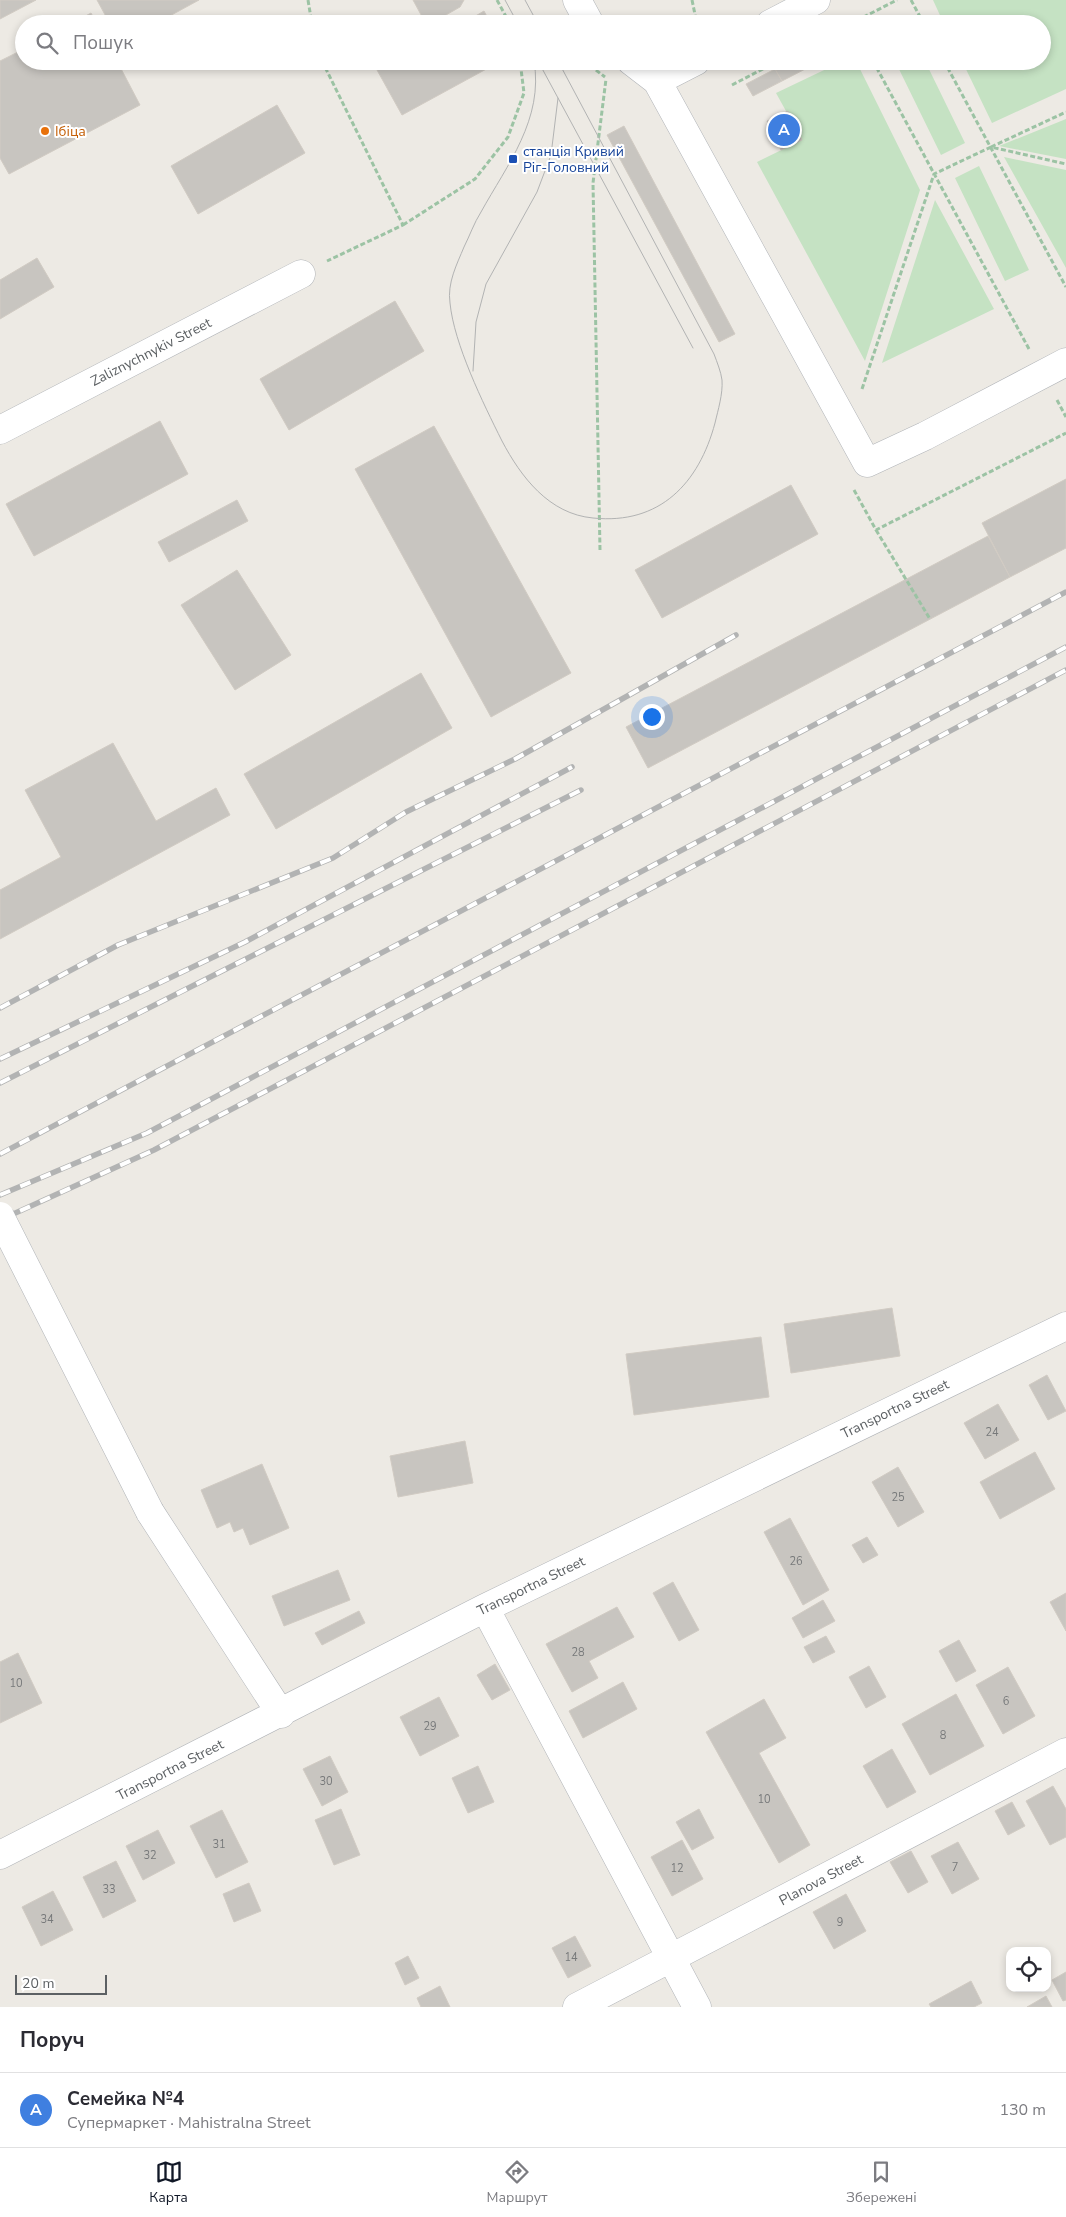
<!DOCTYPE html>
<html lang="uk">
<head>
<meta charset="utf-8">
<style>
  :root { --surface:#fff; --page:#f7f7f7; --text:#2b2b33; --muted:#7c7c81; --line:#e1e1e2; --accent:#111827 }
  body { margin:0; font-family:"Nunito Sans",sans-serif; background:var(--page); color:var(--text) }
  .controls { position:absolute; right:15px; bottom:15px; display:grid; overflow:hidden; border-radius:10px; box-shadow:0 2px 8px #0003 }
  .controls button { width:45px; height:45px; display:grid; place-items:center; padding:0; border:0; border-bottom:1px solid var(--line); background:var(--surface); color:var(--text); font:25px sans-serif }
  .scale { position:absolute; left:15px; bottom:12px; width:92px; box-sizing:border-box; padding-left:5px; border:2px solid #5c6063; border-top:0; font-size:14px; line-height:18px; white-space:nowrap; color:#5c6063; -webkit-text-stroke:4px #fff; paint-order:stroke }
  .you { position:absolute; left:651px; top:716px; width:18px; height:18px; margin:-12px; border:4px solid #fff; border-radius:50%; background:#1a73e8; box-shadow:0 0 0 8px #1a73e833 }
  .badge { display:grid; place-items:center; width:32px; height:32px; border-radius:50%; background:var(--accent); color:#fff; font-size:16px; font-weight:700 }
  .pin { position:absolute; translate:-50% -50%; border:2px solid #fff; box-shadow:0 1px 5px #0006 }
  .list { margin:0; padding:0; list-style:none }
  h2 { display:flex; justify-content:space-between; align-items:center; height:65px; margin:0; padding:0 20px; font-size:21px }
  h2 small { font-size:16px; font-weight:400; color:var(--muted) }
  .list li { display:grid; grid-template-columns:32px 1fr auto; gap:15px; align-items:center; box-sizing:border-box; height:75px; padding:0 20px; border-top:1px solid var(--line) }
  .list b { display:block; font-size:19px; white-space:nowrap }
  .list p { margin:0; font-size:16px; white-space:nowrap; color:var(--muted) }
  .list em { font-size:16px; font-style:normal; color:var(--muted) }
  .icon { flex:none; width:28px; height:28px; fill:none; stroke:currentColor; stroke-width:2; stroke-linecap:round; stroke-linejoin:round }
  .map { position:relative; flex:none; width:1066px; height:2007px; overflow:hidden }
  .search { position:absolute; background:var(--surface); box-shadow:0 2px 8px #0003; left:15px; right:15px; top:15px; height:55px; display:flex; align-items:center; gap:12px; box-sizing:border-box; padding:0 18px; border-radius:28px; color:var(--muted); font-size:19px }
  .sheet { height:140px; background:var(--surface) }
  nav { display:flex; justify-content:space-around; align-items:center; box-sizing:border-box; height:70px; border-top:1px solid var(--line); background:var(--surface); font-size:14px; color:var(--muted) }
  nav a { display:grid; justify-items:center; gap:2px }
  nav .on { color:var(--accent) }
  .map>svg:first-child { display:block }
</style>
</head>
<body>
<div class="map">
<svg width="1066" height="2007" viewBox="0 0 1066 2007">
  <rect width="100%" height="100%" fill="#edeae4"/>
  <path fill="#c5e2c3" d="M933,0H1066V89L992,123L962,61H1042V24H944Z
    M843,61H856L920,190L865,361L757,162L802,140L776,93Z
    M895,61H925L965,143L941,155Z
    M1066,119V159L999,146Z
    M1004,157L1066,170V268Z
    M979,166L1029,270L1005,281L955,178Z
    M935,200L994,309L882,363Z"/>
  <path fill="#c8c5c0" stroke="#d1cbc3" d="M0,0H36L0,19Z
    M97,0H199L155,24H110Z
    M413,0H464L460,7L430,24H426Z
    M484,11L491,24H462Z
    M91,13L97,24H71Z
    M24,49V61H117L140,105L9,174L0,158V61Z
    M393,61H501L402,115L377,70Z
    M790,61H811L813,65L782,81L775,69Z
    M775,69L782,81L753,96L746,84Z
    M277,105L305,153L198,214L171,166Z
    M788,111L802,140L781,150L767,121Z
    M624,126L735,334L719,342L607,135Z
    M37,258L54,287L0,319V280Z
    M395,301L424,351L289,430L260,379Z
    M160,421L188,474L34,556L6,504Z
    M434,426L571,673L491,717L355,469Z
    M1066,479V548L1010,577L982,523Z
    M791,485L818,534L662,618L635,570Z
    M237,500L248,521L169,562L158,542Z
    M988,536L1010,577L648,768L626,727Z
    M237,570L291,655L235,690L181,605Z
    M421,673L452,728L276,829L244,774Z
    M113,743L156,821L216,788L230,815L0,939V890L61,857L25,790Z
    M892,1308L900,1356L791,1373L784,1324Z
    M761,1337L769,1397L634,1415L626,1354Z
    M1047,1375L1066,1411L1048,1420L1029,1385Z
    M998,1404L1019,1440L985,1459L964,1423Z
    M465,1441L473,1483L398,1497L390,1456Z
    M1035,1452L1055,1489L1000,1519L980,1482Z
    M262,1464L289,1528L250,1545L243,1528L234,1532L230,1522L217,1528L201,1490Z
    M898,1467L924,1512L898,1527L872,1482Z
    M790,1518L829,1590L803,1605L764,1532Z
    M867,1537L878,1555L863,1563L852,1545Z
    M338,1570L350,1600L284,1626L272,1596Z
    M673,1582L699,1630L679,1641L653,1593Z
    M1066,1593V1631L1050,1602Z
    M823,1600L835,1621L803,1638L792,1618Z
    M617,1607L634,1637L589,1661L598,1678L572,1692L546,1644Z
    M359,1611L365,1623L322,1645L315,1633Z
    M826,1636L835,1652L813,1663L804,1647Z
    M959,1640L976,1671L956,1682L939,1651Z
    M18,1653L42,1703L0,1723V1662Z
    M495,1664L510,1690L492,1700L477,1675Z
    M869,1666L886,1697L866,1708L849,1677Z
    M1008,1667L1035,1716L1003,1734L976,1685Z
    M623,1682L637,1709L583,1738L569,1711Z
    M956,1694L984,1746L930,1775L902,1724Z
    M439,1697L459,1736L420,1756L400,1717Z
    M764,1699L786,1738L759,1753L810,1845L779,1863L706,1732Z
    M892,1749L916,1792L887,1808L863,1766Z
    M330,1756L348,1792L322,1806L303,1769Z
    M478,1766L494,1802L468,1813L452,1778Z
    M1053,1786L1066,1809V1837L1050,1845L1026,1801Z
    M1012,1802L1025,1826L1008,1835L995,1811Z
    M341,1809L360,1855L334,1865L315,1820Z
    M699,1809L714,1838L692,1850L676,1822Z
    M222,1810L248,1862L216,1878L190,1826Z
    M158,1830L175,1863L143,1880L126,1846Z
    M682,1840L703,1879L672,1896L651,1857Z
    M958,1842L979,1879L952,1894L931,1856Z
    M911,1851L928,1882L908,1893L890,1862Z
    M116,1861L136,1901L103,1918L83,1877Z
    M249,1883L261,1911L234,1922L223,1894Z
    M53,1891L73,1930L41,1946L22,1907Z
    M846,1894L866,1931L834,1949L813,1912Z
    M575,1936L591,1966L568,1978L552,1948Z
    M408,1956L419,1978L405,1985L395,1963Z
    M1066,1972V2000L1063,2001L1052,1980Z
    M971,1981L982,2003L974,2007H931L929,2004Z
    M440,1986L450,2007H421L417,1998Z
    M1046,1996L1052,2007H1027Z"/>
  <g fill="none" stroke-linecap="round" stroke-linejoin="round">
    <defs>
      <path id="minor" d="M577,0L590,24
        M770,24L816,0
        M631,61L657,81L867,463L925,436L1066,362
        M657,81L696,61
        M0,430L301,274
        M150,1512L281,1714
        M485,1608L697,2007
        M0,1855L485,1608L1066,1326
        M577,2007L1066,1752"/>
    </defs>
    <use href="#minor" stroke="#b1b4b8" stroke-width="29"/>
    <path stroke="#9cc3a4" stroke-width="3" stroke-dasharray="5 2.5" stroke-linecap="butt" d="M308,0L312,24
      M497,0L510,24
      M692,0L697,24
      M911,0L924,24
      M850,24L897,0
      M322,61L403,225L327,261
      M584,61L605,77
      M873,61L1029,349
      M944,61L1066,287
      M732,85L778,61
      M991,147L1066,112
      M403,225L475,179L508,137L524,93L520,61
      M862,389L934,174L991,147L1066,164
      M1057,400L1066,417
      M854,490L876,530L1066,433
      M876,530L930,619
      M600,550L593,183L606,79"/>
    <use href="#minor" stroke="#fff" stroke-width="28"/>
    <path stroke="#b2b3b3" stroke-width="1" d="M505,0L518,24
      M525,0L538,24
      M534,61C544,119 507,165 481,212C474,223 470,235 464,247C457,264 447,283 450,303C454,344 483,403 502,441C521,477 549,514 593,518C660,525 699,483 715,423C718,410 723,394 722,380C721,372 717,362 714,354L558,61
      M558,98L693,348
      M473,371L476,322L486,284L537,192L551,155L558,98L538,61"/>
    <defs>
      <path id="rail" d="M0,1008L118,945L333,858L406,812L515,759L736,635
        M0,1059L245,942L572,767
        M0,1083L581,790
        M0,1154L1066,592
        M0,1195L147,1133L1066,647
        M0,1220L154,1150L1066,670"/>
    </defs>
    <use href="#rail" stroke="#b2b3b3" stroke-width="5.5"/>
    <use href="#rail" stroke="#fff" stroke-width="4" stroke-dasharray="11" stroke-linecap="butt"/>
    <defs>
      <path id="minor-bridge" d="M0,1216L150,1512"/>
    </defs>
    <use href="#minor-bridge" stroke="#b1b4b8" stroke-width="29" stroke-linecap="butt"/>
    <use href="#minor-bridge" stroke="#fff" stroke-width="28"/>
  </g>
  <circle fill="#e8710a" stroke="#fff" stroke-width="2" cx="45" cy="131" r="5"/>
  <rect fill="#1a4fb4" stroke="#fff" stroke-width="2" x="508" y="154" width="10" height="10" rx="2.5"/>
  <g text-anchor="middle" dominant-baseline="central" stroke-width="4" stroke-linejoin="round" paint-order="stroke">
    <g font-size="11" fill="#77797a">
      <text x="992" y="1432">24</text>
      <text x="898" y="1497">25</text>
      <text x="796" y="1561">26</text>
      <text x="578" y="1652">28</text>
      <text x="16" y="1683">10</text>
      <text x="1006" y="1701">6</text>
      <text x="430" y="1726">29</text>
      <text x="943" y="1735">8</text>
      <text x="326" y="1781">30</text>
      <text x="764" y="1799">10</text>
      <text x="219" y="1844">31</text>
      <text x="150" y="1855">32</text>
      <text x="955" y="1867">7</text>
      <text x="677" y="1868">12</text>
      <text x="109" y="1889">33</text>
      <text x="47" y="1919">34</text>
      <text x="840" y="1922">9</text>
      <text x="571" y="1957">14</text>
    </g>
    <g font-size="14" fill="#c56008" stroke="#fff" text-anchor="start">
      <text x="55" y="131">Ібіца</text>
    </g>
    <g font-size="14" fill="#164399" stroke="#fff" text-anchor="start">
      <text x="523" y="151">станція Кривий<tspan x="523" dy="16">Ріг-Головний</tspan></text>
    </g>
    <g font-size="14" fill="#5c6063" stroke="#fff">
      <text transform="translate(151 352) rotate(-27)">Zaliznychnykiv Street</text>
      <text transform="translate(895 1409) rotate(-26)">Transportna Street</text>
      <text transform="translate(531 1586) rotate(-26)">Transportna Street</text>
      <text transform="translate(170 1770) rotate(-27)">Transportna Street</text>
      <text transform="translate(821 1880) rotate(-28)">Planova Street</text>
    </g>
  </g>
</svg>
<div class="controls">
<button><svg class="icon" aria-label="locate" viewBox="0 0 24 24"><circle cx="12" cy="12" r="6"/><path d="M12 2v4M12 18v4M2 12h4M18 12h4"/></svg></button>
</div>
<div class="scale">20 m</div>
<div class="you"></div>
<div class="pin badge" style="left:784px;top:130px;background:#3f7fe0">A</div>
<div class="search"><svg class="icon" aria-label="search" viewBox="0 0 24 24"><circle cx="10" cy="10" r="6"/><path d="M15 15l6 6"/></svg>Пошук</div>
</div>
<section class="sheet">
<h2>Поруч<small></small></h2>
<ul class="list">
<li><span class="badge" style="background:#3f7fe0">A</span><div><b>Семейка №4</b><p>Супермаркет · Mahistralna Street</p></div><em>130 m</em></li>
</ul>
</section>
<nav>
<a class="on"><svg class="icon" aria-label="map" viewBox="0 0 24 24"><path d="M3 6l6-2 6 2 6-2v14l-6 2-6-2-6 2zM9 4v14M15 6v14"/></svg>Карта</a>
<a><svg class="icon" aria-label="directions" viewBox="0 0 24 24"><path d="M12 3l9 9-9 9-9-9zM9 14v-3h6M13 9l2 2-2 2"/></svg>Маршрут</a>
<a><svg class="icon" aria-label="saved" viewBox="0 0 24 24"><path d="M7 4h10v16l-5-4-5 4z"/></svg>Збережені</a>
</nav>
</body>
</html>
